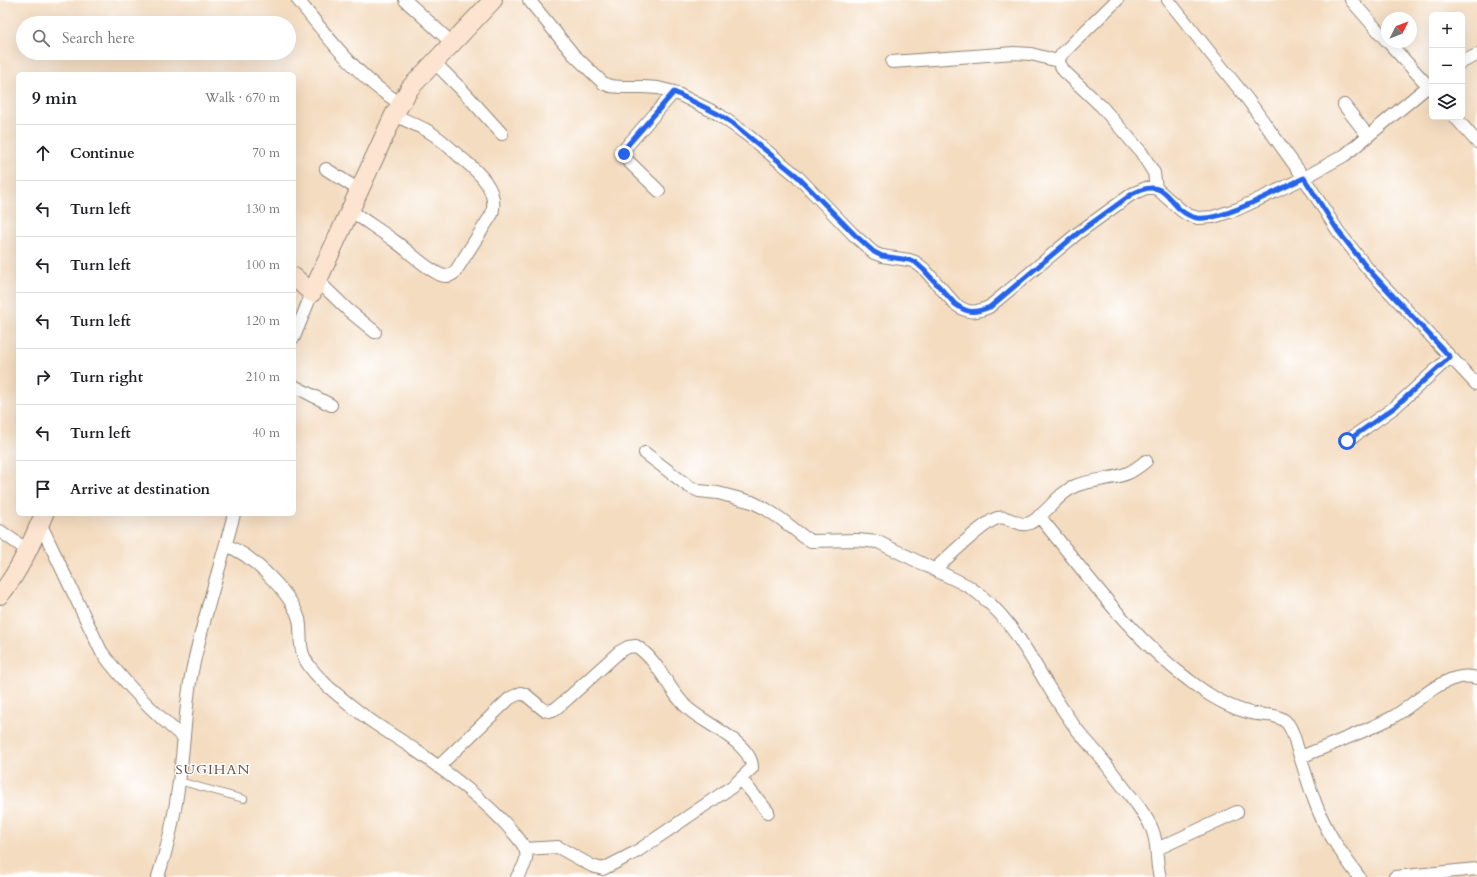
<!DOCTYPE html>
<html lang="en">
<head>
<meta charset="utf-8">
<style>
  :root { --surface:#fff; --page:#f6f6f6; --text:#202124; --muted:#757577; --line:#e0e0e0 }
  body { margin:0; font-family:Cardo,serif; background:var(--page); color:var(--text) }
  .controls { position:absolute; right:12px; top:12px; display:grid; overflow:hidden; border-radius:6px; box-shadow:0 4px 16px #0002 }
  .controls button { width:36px; height:36px; display:grid; place-items:center; padding:0; border:0; border-bottom:1px solid var(--line); background:var(--surface); color:var(--text); font:20px sans-serif }
  .compass { position:absolute; left:1381px; top:12px; width:36px; height:36px; border-radius:50%; background:var(--surface); box-shadow:0 4px 16px #0002; rotate:48deg }
  .stop { position:absolute; width:12px; height:12px; margin:-9px; border:3px solid #2563eb; border-radius:50%; background:#fff }
  .stop.end { background:#2563eb; border-color:#fff; box-shadow:0 1px 4px #0008 }
  .list { margin:0; padding:0; list-style:none }
  h2 { display:flex; justify-content:space-between; align-items:center; height:52px; margin:0; padding:0 16px; font-size:17px }
  h2 small { font-size:13px; font-weight:400; color:var(--muted) }
  .list li { display:grid; grid-template-columns:26px 1fr auto; gap:12px; align-items:center; box-sizing:border-box; height:56px; padding:0 16px; border-top:1px solid var(--line) }
  .list b { display:block; font-size:15px; white-space:nowrap }
  .list em { font-size:13px; font-style:normal; color:var(--muted) }
  .icon { flex:none; width:22px; height:22px; fill:none; stroke:currentColor; stroke-width:2; stroke-linecap:round; stroke-linejoin:round }
  .map { position:relative; flex:none; width:1477px; height:877px; overflow:hidden }
  .search { position:absolute; background:var(--surface); box-shadow:0 4px 16px #0002; left:16px; top:16px; width:280px; height:44px; display:flex; align-items:center; gap:10px; box-sizing:border-box; padding:0 14px; border-radius:22px; color:var(--muted); font-size:15px }
  .panel { position:absolute; background:var(--surface); box-shadow:0 4px 16px #0002; left:16px; top:72px; width:280px; height:444px; border-radius:6px }
  .map>svg:first-child { display:block }
</style>
</head>
<body>
<div class="map">
<svg width="1477" height="877" viewBox="0 0 1477 877">
  <rect width="100%" height="100%" fill="#fff"/>
  <filter id="ink" filterUnits="userSpaceOnUse"><feTurbulence type="fractalNoise" baseFrequency=".025" numOctaves="2"/><feDisplacementMap in="SourceGraphic" scale="8" xChannelSelector="R" yChannelSelector="G"/><feConvolveMatrix kernelMatrix="1 2 1 2 8 2 1 2 1" color-interpolation-filters="sRGB"/></filter>
  <filter id="wash" filterUnits="userSpaceOnUse"><feTurbulence type="fractalNoise" baseFrequency=".012" numOctaves="4" result="noise"/><feDisplacementMap in="SourceGraphic" scale="16" xChannelSelector="R" yChannelSelector="G"/><feGaussianBlur stdDeviation="0.9" result="paint"/><feColorMatrix in="noise" values="0 0 0 0 0 0 0 0 0 0 0 0 0 0 0 0 0 1.4 0 .05"/><feComposite in="paint" operator="in"/></filter>
  <g filter="url(#wash)">
    <rect width="100%" height="100%" fill="#f4dcc0"/>
  </g>
  <g filter="url(#ink)">
    <g fill="none" stroke-linecap="round" stroke-linejoin="round">
      <defs>
        <path id="lane" d="M179,781L244,799"/>
        <path id="street" d="M298,0C322,30 347,63 378,88C385,93 393,99 401,104
          M405,0L453,44
          M529,0L573,54L603,83L610,86L621,87H643L658,88L674,92L718,114L746,134L797,176L853,234L874,253L882,256L909,260L915,262L924,269L955,304C968,314 975,313 989,307L1078,233L1132,194L1146,188H1156L1182,211L1188,215L1198,218L1213,217L1238,209L1304,178L1345,155L1432,83
          M1117,0L1062,54L1058,61L1064,71L1102,107L1141,152L1154,173L1156,188
          M1168,0L1248,100L1304,178L1338,231L1368,269L1476,384
          M1351,0L1387,41
          M1388,42L1432,90
          M434,62L465,93L502,134
          M892,62L1014,53L1031,54L1058,61
          M1462,62L1477,55
          M1344,105L1368,136
          M1455,117L1477,142
          M326,169L359,190
          M659,191L626,159C624,155 624,151 626,147L674,92
          M350,210C365,221 381,231 396,242C410,252 425,268 441,275C447,277 451,276 455,272L492,214C499,188 477,171 459,156C449,147 440,138 428,131C417,125 405,120 394,115
          M318,281L348,310L375,332
          M294,337L312,293
          M294,386L331,405
          M1347,441L1395,407L1450,357
          M645,453L688,486L699,491L718,493L752,502L766,509L781,519L804,537L811,541L857,540L878,542L968,586C1019,620 1035,672 1070,720C1079,734 1091,745 1101,758C1109,768 1117,779 1125,789C1135,802 1146,814 1152,829C1159,845 1155,861 1160,877
          M1039,516C1086,573 1130,637 1190,681C1208,695 1230,708 1251,713C1264,716 1279,713 1288,724C1293,731 1295,739 1297,747C1303,765 1308,783 1315,802C1326,832 1340,851 1359,877
          M40,523L101,651C125,684 153,712 184,738
          M0,531L27,550
          M226,545C234,549 243,553 250,559C267,572 293,598 299,619C302,633 298,648 306,661C318,681 344,700 363,715C380,728 400,739 418,752C449,774 486,801 511,830C516,836 524,843 526,852C528,861 522,870 517,877
          M934,570C945,560 986,520 998,518C1009,515 1019,528 1030,523C1047,514 1057,494 1075,486C1092,479 1112,480 1128,473C1135,470 1141,465 1146,461
          M1301,757C1331,744 1362,733 1391,718C1413,706 1431,685 1456,678C1463,676 1470,676 1477,678
          M438,767L510,698L521,693L526,695L544,710L549,711L555,709L565,701L619,652L628,647L636,646C661,662 669,694 691,711C707,724 753,745 752,768L733,786L636,852L603,869L592,866L558,847L525,849
          M741,779L768,812
          M1157,849L1237,812
          M158,877C168,846 175,815 179,782C184,747 185,711 191,676C202,621 220,568 234,514
          M1395,877L1477,869"/>
        <path id="secondary" d="M294,277L312,293L394,115L410,88L493,0
          M0,595C19,572 32,542 44,514"/>
      </defs>
      <use href="#lane" stroke="#908476" stroke-width="8"/>
      <use href="#street" stroke="#908476" stroke-width="14"/>
      <use href="#secondary" stroke="#908476" stroke-width="20"/>
      <use href="#lane" stroke="#fff" stroke-width="6"/>
      <use href="#street" stroke="#fff" stroke-width="12"/>
      <use href="#secondary" stroke="#fde4d1" stroke-width="18"/>
    </g>
  </g>
  <g fill="none" stroke-linecap="round" stroke-linejoin="round" filter="url(#ink)">
    <path stroke="#2563eb" stroke-width="5" d="M624,154L626,147L674,92L718,114L732,123L797,176L854,234L874,252L882,256L909,260L915,262L924,270L955,304C968,314 975,313 990,307L1078,233L1132,194C1171,173 1166,212 1197,218C1222,222 1279,189 1304,178L1338,231L1368,269L1450,357L1395,407L1347,441"/>
  </g>
  <g text-anchor="middle" dominant-baseline="central" stroke-width="3" stroke-linejoin="round" paint-order="stroke">
    <g font-size="14" letter-spacing="1" fill="#65524b" stroke="#fff">
      <text x="213" y="769">SUGIHAN</text>
    </g>
  </g>
</svg>
<div class="controls">
<button>+</button>
<button>−</button>
<button><svg class="icon" aria-label="layers" viewBox="0 0 24 24"><path d="M12 4l9 5-9 5-9-5zM3 14l9 5 9-5"/></svg></button>
</div>
<svg class="compass" viewBox="-18 -18 36 36"><path d="M0-13l5 13h-10z" fill="#e53935"/><path d="M0 13l5-13h-10z" fill="#757577"/></svg>
<div class="stop" style="left:1347px;top:441px"></div>
<div class="stop end" style="left:624px;top:154px"></div>
<div class="search"><svg class="icon" aria-label="search" viewBox="0 0 24 24"><circle cx="10" cy="10" r="6"/><path d="M15 15l6 6"/></svg>Search here</div>
<section class="panel">
<h2>9 min<small>Walk · 670 m</small></h2>
<ul class="list">
<li><svg class="icon" aria-label="ahead" viewBox="0 0 24 24"><path d="M12 20V5M6 11l6-6 6 6"/></svg><div><b>Continue</b></div><em>70 m</em></li>
<li><svg class="icon" aria-label="left" viewBox="0 0 24 24"><path d="M17 20v-9H6M10 6l-5 5 5 5"/></svg><div><b>Turn left</b></div><em>130 m</em></li>
<li><svg class="icon" aria-label="left" viewBox="0 0 24 24"><path d="M17 20v-9H6M10 6l-5 5 5 5"/></svg><div><b>Turn left</b></div><em>100 m</em></li>
<li><svg class="icon" aria-label="left" viewBox="0 0 24 24"><path d="M17 20v-9H6M10 6l-5 5 5 5"/></svg><div><b>Turn left</b></div><em>120 m</em></li>
<li><svg class="icon" aria-label="right" viewBox="0 0 24 24"><path d="M7 20v-9h11M14 6l5 5-5 5"/></svg><div><b>Turn right</b></div><em>210 m</em></li>
<li><svg class="icon" aria-label="left" viewBox="0 0 24 24"><path d="M17 20v-9H6M10 6l-5 5 5 5"/></svg><div><b>Turn left</b></div><em>40 m</em></li>
<li><svg class="icon" aria-label="arrive" viewBox="0 0 24 24"><path d="M6 21V4h12l-3 4 3 4H6"/></svg><div><b>Arrive at destination</b></div></li>
</ul>
</section>
</div>
</body>
</html>
